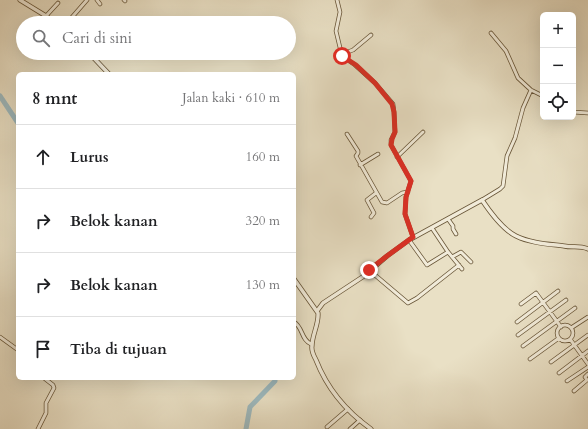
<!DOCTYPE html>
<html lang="id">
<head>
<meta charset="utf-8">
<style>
  :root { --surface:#fff; --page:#f6f6f6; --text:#202124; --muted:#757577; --line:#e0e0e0 }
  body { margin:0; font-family:Cardo,serif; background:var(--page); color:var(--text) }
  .controls { position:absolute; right:12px; top:12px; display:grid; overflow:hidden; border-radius:6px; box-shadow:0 4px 16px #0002 }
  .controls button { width:36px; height:36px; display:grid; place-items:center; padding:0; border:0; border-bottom:1px solid var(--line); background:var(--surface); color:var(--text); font:20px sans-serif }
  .stop { position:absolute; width:12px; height:12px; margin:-9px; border:3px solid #d93025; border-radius:50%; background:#fff }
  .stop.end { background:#d93025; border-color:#fff; box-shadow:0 1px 4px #0008 }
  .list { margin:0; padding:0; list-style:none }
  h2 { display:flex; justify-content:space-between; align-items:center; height:52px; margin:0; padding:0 16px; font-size:17px }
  h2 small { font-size:13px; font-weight:400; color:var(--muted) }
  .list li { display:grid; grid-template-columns:26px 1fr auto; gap:12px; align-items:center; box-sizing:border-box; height:64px; padding:0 16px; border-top:1px solid var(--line) }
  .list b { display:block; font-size:15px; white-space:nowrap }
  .list em { font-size:13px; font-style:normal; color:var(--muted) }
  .icon { flex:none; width:22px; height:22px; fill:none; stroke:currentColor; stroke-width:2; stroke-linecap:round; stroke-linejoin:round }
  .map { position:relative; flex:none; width:588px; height:429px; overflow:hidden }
  .search { position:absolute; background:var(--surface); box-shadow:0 4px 16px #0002; left:16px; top:16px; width:280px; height:44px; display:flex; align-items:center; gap:10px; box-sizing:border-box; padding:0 14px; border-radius:22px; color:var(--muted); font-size:15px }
  .panel { position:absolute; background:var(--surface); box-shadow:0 4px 16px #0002; left:16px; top:72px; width:280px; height:308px; border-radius:6px }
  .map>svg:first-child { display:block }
</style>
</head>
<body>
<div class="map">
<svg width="588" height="429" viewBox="0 0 588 429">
  <rect width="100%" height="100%" fill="#e9e0c5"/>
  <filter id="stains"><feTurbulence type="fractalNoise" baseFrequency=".005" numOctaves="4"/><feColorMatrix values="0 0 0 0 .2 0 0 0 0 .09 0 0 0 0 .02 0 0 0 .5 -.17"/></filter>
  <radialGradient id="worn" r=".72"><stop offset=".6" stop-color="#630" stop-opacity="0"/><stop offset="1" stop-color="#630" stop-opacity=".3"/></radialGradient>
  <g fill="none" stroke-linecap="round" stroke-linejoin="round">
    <path stroke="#9dbac0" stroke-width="5" d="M0,96L18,123
      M246,429L250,407L275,381V378"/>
    <defs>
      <path id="minor" d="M97,0L100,4
        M124,0L125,1
        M337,0L340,12L336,31L342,56L355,65L375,83L393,104L394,112L395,132L391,140V145L411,181L406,197L405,214L413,237
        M46,16L58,3
        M67,23L87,0
        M491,33L506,51L518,78L531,90L543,96
        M342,54L353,50L371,35
        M573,112L588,113
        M347,134L358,151V153L356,156L382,202L387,203L402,193L408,192
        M397,157L423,132
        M360,165L378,154
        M482,200L500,189L503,186L507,156L515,138L523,108L531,90
        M371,217L374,213L367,200L376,193
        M448,219L453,226V229L456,234
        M432,228L448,252L462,269
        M409,240L427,265L448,252
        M452,257L461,252L471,262
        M369,270L408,303L417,298L459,265
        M521,304L536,293L561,327
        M294,322C303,327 301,340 311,344
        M517,322L558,291
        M557 333a8 8 0 1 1 16 0a8 8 0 1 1-16 0Z
        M571,328L588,317
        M518,335L566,300
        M0,337L18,350
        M570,339L588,364
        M523,346L575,308
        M530,359L559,338
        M551,362L588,335
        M559,373L588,351
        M567,381L588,367
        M574,391L587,380L585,377L588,374
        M327,427L348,409
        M38,429L46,413V403L54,388L53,385L44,378
        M350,429L360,420"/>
      <path id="tertiary" d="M20,0L46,16L55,23
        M89,53L109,74
        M294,279L318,313C319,324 312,335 312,346C311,351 314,356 316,360C327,388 347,412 371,429
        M317,311L323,303L364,276L387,256L409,240L482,200C490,212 502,229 516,236C530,243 548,244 564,246C572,248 580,245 588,249"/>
    </defs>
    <use href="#minor" stroke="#675436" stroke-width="4.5"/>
    <use href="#tertiary" stroke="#675436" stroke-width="5"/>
    <use href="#minor" stroke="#f1ebd9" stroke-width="3"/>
    <use href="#tertiary" stroke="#f1ebd9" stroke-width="3.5"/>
  </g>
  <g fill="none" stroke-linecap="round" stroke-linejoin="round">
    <path stroke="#d93025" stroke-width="5" d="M342,56L356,65L375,83L392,104L394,112L395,132L392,139L391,145L411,181L406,197L405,214L413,237L387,256L369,270"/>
  </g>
  <rect width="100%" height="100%" filter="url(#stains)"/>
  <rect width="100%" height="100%" fill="url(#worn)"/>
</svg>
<div class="controls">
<button>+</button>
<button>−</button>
<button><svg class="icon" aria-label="locate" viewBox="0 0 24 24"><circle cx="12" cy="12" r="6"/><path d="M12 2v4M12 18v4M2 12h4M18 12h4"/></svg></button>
</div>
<div class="stop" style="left:342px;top:56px"></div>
<div class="stop end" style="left:369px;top:270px"></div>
<div class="search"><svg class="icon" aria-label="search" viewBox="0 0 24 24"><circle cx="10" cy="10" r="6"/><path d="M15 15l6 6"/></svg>Cari di sini</div>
<section class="panel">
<h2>8 mnt<small>Jalan kaki · 610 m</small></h2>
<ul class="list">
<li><svg class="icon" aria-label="ahead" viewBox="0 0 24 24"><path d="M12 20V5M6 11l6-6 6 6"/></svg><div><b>Lurus</b></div><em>160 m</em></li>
<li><svg class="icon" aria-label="right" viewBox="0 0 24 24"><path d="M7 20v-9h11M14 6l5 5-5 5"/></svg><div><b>Belok kanan</b></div><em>320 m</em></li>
<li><svg class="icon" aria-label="right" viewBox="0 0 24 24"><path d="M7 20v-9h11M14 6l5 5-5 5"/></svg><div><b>Belok kanan</b></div><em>130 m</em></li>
<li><svg class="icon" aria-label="arrive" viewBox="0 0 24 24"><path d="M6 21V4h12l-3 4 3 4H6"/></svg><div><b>Tiba di tujuan</b></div></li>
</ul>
</section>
</div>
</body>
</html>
